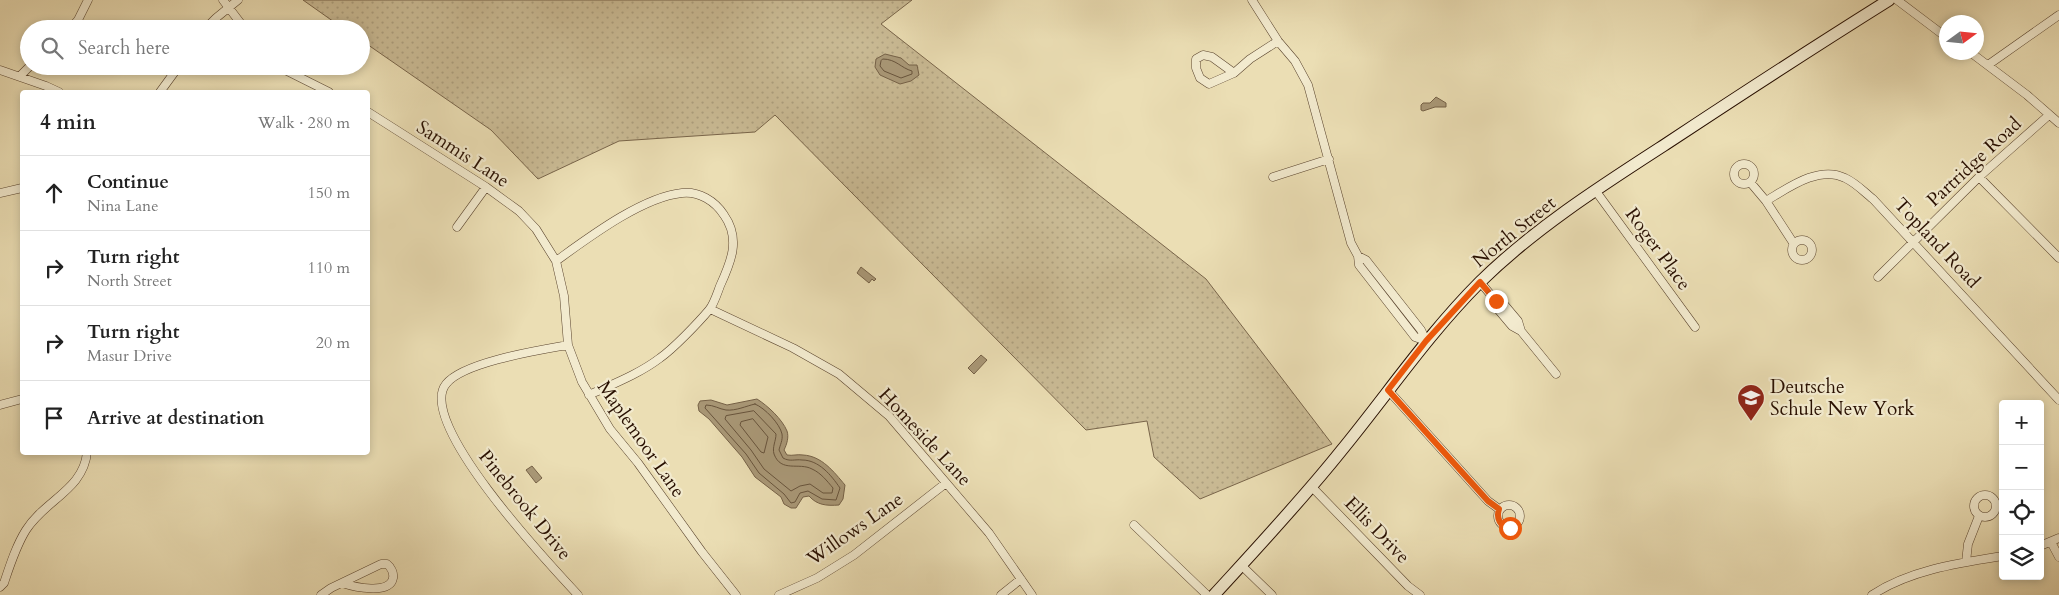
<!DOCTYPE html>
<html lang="en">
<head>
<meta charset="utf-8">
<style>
  :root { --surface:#fff; --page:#f2f2f2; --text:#222; --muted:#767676; --line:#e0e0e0 }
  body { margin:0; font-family:Cardo,serif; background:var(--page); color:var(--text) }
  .controls { position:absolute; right:15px; bottom:15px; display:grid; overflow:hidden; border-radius:5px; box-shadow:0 2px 8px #0003 }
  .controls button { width:45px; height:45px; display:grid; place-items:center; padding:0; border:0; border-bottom:1px solid var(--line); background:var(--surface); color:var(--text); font:25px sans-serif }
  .compass { position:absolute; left:1939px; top:15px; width:45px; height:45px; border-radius:50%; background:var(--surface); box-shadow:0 2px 8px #0003; rotate:75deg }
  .stop { position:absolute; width:15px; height:15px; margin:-11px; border:4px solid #ea580c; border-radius:50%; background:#fff }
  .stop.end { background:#ea580c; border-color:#fff; box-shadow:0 1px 5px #0008 }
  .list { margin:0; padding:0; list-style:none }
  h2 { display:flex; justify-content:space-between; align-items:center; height:65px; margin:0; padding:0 20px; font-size:21px }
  h2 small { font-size:16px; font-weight:400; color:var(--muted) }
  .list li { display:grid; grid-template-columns:32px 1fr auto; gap:15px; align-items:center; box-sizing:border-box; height:75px; padding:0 20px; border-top:1px solid var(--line) }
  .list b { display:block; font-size:19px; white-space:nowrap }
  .list p { margin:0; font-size:16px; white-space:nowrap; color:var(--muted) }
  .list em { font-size:16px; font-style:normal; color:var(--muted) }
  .icon { flex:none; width:28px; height:28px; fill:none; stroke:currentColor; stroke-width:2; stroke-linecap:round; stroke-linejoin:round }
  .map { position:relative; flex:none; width:2059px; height:595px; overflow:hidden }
  .search { position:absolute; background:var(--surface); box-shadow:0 2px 8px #0003; left:20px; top:20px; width:350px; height:55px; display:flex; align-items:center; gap:12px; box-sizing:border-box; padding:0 18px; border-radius:28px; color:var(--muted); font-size:19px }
  .panel { position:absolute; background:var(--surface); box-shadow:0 2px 8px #0003; left:20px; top:90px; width:350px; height:365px; border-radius:5px }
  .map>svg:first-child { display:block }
</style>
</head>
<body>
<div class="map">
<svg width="2059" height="595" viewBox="0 0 2059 595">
  <defs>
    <pattern id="grass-dots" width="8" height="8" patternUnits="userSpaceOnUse" patternTransform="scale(1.25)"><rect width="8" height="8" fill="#cabb95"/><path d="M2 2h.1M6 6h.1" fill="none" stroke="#aea07f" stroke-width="1.8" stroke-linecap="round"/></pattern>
  </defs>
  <rect width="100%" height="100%" fill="#ebdeb4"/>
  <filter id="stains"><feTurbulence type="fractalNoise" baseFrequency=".004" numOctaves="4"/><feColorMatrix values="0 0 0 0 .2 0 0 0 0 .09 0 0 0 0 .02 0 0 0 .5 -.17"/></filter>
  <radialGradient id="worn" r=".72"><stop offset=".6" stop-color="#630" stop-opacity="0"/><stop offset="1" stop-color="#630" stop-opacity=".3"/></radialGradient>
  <path fill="url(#grass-dots)" stroke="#79654a" d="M303,0H912L881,24L1206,279L1332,444L1200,499L1154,457L1147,421L1086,430L775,115L755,132L619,141L538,179L491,130L361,40V29H344Z"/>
  <path fill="#a99877" stroke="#756147" d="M885,54L901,58L909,65H917L919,75L911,81L900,84L880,75L875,67L876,59Z
    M1436,97L1446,103V107H1435L1423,111L1421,110V105L1423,103H1430Z
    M861,267L876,279L874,281L872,279L869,283L857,273Z
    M981,355L987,360L974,374L968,368Z
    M757,399C768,406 782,419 787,431C789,437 787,444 784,450L787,455C793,456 797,454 803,455C822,456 834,472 845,485L843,499L839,505C826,506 817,505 809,496L803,497L796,508H791L784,504L781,497L755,477L742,457L709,419L699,411L698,405L700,401L711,400L727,405Z
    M532,466L542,478L536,483L526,470Z"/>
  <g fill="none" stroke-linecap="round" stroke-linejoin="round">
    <path stroke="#68543c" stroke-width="1" d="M883,59C896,59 901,68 912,71V74L901,78L884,71L880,66L881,61Z
      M755,404C765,408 780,424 782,434C783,440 780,445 779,450L783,458C790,462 795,459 802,460C819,460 831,475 840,488L836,500L822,499L808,491L800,493L795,502L791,503L784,494L759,473L746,454L705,408L706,405C714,405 719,409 726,410C736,411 746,406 755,404Z
      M754,411L776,434C776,441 772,447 774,454C781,473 799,462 812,469C821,473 827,481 833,488L832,493H823L810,484L800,486L791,491L764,469L751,450L725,419L726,416Z
      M753,419L768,437L764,453L761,452L740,425L741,422Z"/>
    <defs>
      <path id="street" d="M223,0L245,29
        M1252,0L1278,41L1295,61L1308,85L1351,243L1358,256L1366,260L1421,330L1426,341
        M1897,0L1946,37
        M70,29L78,20L88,0
        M205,29L216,18L238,0
        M1970,52L2027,95L2059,123
        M1988,65L2059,15
        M277,66L329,92
        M0,70L46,86L59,92
        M1234,73L1212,57L1203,55L1196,59V68L1200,78L1209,84L1234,73L1250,59L1278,41
        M20,76L30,66
        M160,92L179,66
        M368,112L486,187L519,211L536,229L556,261L564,296L568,345L582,382L610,429L638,463L702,552L736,595
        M1734 174a10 10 0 1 1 20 0a10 10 0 1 1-20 0Z
        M1273,177L1329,159
        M1979,177L2059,258
        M1750,182L1766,201L1794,244
        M1595,190L1695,327
        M0,193L22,188
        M1766,201C1788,188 1819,165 1845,178C1856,183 1864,192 1873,199L2059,400
        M457,227L486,187
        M1792 250a10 10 0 1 1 20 0a10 10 0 1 1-20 0Z
        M1358,256L1359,265L1415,337L1426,341
        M556,261C588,238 642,197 682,193C699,191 715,201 724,215C741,239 731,262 720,286C717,294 714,304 709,310C698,323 673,349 660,358C639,374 613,384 589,395
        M1878,277L1979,177L2049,115
        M1480,282L1496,301L1502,302L1518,321L1521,331L1556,374
        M1496,301V307L1512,326L1521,331
        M710,309L793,348L839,374L889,416L989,533L1032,595
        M568,345C540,350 463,362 446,384C415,422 551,566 578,595
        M1388,390L1488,501L1499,509
        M0,405L22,399
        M1311,486L1408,586L1420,595
        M1974 506a11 11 0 1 1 22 0a11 11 0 1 1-22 0Z
        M1498 516a11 11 0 1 1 22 0a11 11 0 1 1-22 0Z
        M1134,525L1207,595
        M2051,542L2059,557
        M2040,546L2059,538
        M1966,562L1968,544L1979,516
        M1241,565L1272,595
        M0,587L4,583C10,565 16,546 26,530C45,500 84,489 87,452
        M321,595L331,588L381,564H387C391,567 394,573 393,578C390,595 354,587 342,583
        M779,595L817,578L854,555L946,483
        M1001,595L1021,579
        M1872,595C1910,570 1959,563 2003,556"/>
      <path id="secondary" d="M1214,595C1257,548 1301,501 1341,451C1387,395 1428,334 1480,282C1535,228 1601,186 1666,144C1740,95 1814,47 1889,0"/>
    </defs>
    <use href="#street" stroke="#59432d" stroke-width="9"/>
    <use href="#secondary" stroke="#280f00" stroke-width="13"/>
    <use href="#street" stroke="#f2eace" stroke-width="8"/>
    <use href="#secondary" stroke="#f2eace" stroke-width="11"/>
  </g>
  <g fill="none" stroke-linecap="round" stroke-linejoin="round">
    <path stroke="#ea580c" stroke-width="6" d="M1496,301L1480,282L1426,341L1388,390L1488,501L1499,509C1496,518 1500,527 1510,528"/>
  </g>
  <defs>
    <symbol id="school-pin" viewBox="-11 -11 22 30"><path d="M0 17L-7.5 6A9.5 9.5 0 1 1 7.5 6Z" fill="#8f2418" stroke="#f2eace"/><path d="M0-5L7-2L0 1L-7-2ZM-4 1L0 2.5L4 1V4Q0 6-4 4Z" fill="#fff"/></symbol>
  </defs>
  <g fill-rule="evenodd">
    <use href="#school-pin" x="1735" y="382" width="32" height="43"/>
  </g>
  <g text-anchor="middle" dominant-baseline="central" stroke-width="4.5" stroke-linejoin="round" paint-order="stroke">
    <g font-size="19" fill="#280f00" stroke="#f2eace">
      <text transform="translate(463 154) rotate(33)">Sammis Lane</text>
      <text transform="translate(1974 162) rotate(-43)">Partridge Road</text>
      <text transform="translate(1514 232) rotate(-39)">North Street</text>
      <text transform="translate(1937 243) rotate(47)">Topland Road</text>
      <text transform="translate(1658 249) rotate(54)">Roger Place</text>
      <text transform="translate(925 437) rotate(47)">Homeside Lane</text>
      <text transform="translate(641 439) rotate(55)">Maplemoor Lane</text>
      <text transform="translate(525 505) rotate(51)">Pinebrook Drive</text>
      <text transform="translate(855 529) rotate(-35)">Willows Lane</text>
      <text transform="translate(1377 530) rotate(46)">Ellis Drive</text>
    </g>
    <g font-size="19" fill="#280f00" stroke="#f2eace" text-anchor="start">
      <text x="1770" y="387">Deutsche<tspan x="1770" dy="22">Schule New York</tspan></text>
    </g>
  </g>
  <rect width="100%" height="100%" filter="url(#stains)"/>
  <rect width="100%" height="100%" fill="url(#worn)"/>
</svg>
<div class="controls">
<button>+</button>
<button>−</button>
<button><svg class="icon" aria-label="locate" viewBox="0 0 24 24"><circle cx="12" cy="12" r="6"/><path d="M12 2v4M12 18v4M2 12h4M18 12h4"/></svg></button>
<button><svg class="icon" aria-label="layers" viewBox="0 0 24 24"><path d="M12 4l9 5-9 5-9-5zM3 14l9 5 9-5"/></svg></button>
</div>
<svg class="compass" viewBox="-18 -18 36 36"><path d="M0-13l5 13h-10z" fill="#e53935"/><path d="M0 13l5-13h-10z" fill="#767676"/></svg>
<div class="stop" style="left:1510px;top:528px"></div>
<div class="stop end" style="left:1496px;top:301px"></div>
<div class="search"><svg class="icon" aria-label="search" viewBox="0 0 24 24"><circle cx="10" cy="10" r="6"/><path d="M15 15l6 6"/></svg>Search here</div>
<section class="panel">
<h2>4 min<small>Walk · 280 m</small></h2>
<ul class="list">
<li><svg class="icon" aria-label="ahead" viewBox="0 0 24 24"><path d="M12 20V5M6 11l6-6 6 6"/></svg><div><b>Continue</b><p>Nina Lane</p></div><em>150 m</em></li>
<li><svg class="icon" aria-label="right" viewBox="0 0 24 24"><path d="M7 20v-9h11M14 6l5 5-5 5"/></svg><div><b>Turn right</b><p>North Street</p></div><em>110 m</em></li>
<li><svg class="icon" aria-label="right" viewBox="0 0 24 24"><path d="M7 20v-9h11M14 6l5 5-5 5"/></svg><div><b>Turn right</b><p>Masur Drive</p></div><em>20 m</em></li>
<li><svg class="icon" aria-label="arrive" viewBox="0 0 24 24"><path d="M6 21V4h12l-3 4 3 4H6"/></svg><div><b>Arrive at destination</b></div></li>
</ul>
</section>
</div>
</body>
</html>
